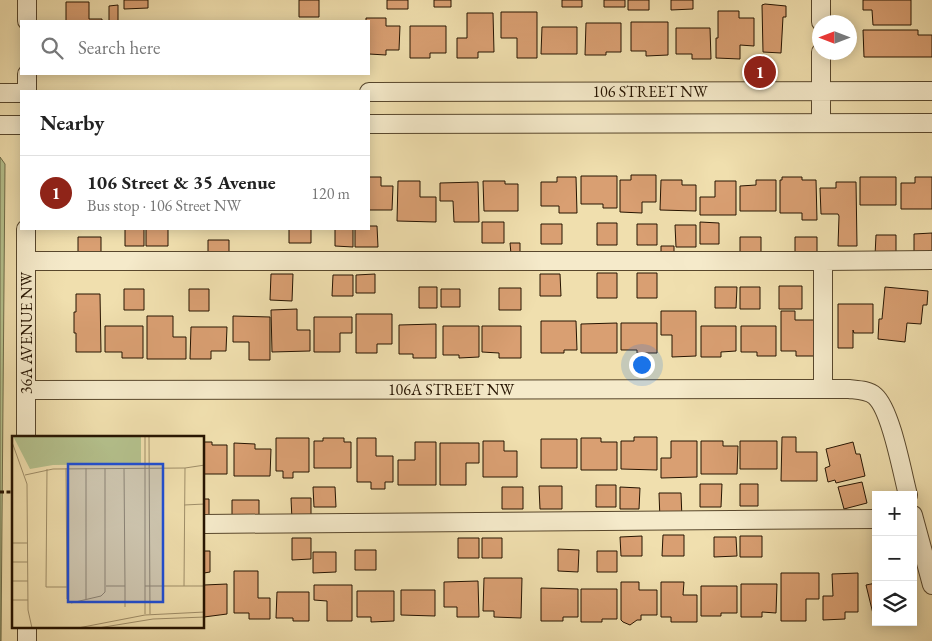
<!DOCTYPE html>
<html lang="en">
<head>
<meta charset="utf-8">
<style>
  :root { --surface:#fff; --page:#f2f2f2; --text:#222; --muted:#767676; --line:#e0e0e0; --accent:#8f2418 }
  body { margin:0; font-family:"EB Garamond",serif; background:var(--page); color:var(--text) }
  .controls { position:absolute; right:15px; bottom:15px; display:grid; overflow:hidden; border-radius:0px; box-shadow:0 2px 12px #0003 }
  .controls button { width:45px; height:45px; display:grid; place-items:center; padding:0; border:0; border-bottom:1px solid var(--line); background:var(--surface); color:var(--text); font:25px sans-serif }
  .compass { position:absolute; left:812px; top:15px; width:45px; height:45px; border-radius:50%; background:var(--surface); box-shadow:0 2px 12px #0003; rotate:270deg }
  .you { position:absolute; left:641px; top:364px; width:18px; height:18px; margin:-12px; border:4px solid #fff; border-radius:50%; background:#1a73e8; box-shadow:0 0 0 8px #1a73e833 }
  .badge { display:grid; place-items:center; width:32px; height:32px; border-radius:50%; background:var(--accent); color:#fff; font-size:16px; font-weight:700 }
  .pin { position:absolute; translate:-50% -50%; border:2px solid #fff; box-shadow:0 1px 5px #0006 }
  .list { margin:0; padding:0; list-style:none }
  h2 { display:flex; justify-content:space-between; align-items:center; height:65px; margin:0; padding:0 20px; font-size:21px }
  h2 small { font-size:16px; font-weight:400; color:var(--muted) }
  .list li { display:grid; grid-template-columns:32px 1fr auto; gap:15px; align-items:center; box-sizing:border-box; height:75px; padding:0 20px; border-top:1px solid var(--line) }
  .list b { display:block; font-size:19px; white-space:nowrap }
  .list p { margin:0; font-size:16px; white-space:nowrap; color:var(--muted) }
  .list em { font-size:16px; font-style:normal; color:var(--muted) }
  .icon { flex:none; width:28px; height:28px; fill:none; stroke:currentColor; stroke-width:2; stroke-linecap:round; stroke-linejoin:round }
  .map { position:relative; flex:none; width:932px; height:641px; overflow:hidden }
  .search { position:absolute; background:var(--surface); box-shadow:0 2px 12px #0003; left:20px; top:20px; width:350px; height:55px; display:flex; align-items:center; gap:12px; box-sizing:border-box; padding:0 18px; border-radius:0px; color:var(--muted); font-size:19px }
  .panel { position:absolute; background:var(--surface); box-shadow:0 2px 12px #0003; left:20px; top:90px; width:350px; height:140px; border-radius:0px }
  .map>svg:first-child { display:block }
</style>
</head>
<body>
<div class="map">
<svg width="932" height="641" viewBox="0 0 932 641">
  <rect width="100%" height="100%" fill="#f0dfae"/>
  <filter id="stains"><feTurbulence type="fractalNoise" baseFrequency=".004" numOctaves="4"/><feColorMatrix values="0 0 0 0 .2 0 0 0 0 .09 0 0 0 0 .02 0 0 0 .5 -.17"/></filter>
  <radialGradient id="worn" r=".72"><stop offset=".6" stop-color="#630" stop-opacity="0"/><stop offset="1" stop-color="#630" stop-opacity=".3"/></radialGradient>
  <path fill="#b5c28e" stroke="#6e6b48" d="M0,157L5,164L1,641H0Z"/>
  <path fill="#d99f72" stroke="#261401" d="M124,0H148V8L124,9Z
    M299,0H319V17H299Z
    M387,0H408V9H387Z
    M434,0H451V7H434Z
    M562,0H582V7H562Z
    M604,0H625V7H604Z
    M628,0H649V10H628Z
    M671,0H693V9L671,10Z
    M863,0H911V25H873L872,10H863Z
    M66,2H89V19H102V21H66Z
    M765,4L786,6V17H783L781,53L763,52L762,5Z
    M118,5V21H109V6Z
    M718,11H739V18H754V46L740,45V59L716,58V38H718Z
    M501,12H537V58H517V38H501Z
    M467,13H493L494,52H478V58H457V38H467Z
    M366,18H386V26H400L399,50H386V55L369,54V21H366Z
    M631,22H668V55L646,56V51H631Z
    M586,23H621V52H606V55H585Z
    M410,26H446V53H430V58H410Z
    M542,27H577V54H541Z
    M676,28H710L711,59H692V54H676Z
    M863,30H918V35H932V57H864Z
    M631,175H656V202H642V213L620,212V180H631Z
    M581,176H617V208H603V204H581Z
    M369,177H381V186H393L392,210H369Z
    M557,177H576L577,213H559V206H541V182H557Z
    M782,177H802V180H816L817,220H802V213H780V180H782Z
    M860,177H896V205H860Z
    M915,177H932V209H901V183H915Z
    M661,180H682V185H696V211L660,210Z
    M756,180H776V211H740V186L756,185Z
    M398,181H420V197H436V222L397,221Z
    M483,181H505V184H518V211H484Z
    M715,181H736V215H700V197H715Z
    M478,182L479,222H454L453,201H440V183Z
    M836,182H856L857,246H838L839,216L838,214H821L820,188H836Z
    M482,222H504V243H482Z
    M700,222L719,223V244H700Z
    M597,223H617V245H597Z
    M541,224H562V244H541Z
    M637,224H657V245H637Z
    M675,225H696V247H676Z
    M369,226H377L378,247H355V229H369Z
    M125,229H144V246H125Z
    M146,229H168V246H146Z
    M289,229H311V243H289Z
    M335,229H353V247L335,246Z
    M932,233V252H914V234Z
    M876,235H896V257L875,256Z
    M78,237H101V261H78Z
    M740,237H761V257H740Z
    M795,237H817V256H795Z
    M208,240H229V260H208Z
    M510,243H520V254H511Z
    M661,246H674V256L661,255Z
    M597,273H617V298H597Z
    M637,273H657V298H637Z
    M271,274H293L292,301L270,300Z
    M375,274V293H356V275Z
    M540,274H560L561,296H540Z
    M333,275H353V296H332Z
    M779,286H802V309H779Z
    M419,287H437V308H419Z
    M715,287H737L736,308H715Z
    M740,287H760V309H740Z
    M885,287L928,291L927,305H923L921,324L907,323L905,342L878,339L879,319H882Z
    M499,288H521V310H499Z
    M124,289H144V310H124Z
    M189,289H209V311H189Z
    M441,289H460V307H441Z
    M76,294H100L101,352H76V333H74V312H76Z
    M838,304H873V333H854L853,330V348H838Z
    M297,309V330H310V351L272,352L271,310Z
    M661,311H696V356L672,357V335H661Z
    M781,311H795V320H818V356H796V351H781Z
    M356,314H392V344H377V353H356Z
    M147,316H173V337H186V359H147Z
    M233,316L270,317V360H249V342H233Z
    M314,317H352V333H340V352H314Z
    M541,321H576L577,350H564V353H541Z
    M617,323V353H581V324Z
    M621,323H657V353H637V350H621Z
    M436,324V358H413V354H399V325Z
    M105,326H143V358H122V352H105Z
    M443,326H479V357L459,358V355H443Z
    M482,326H521V358H499V353L482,352Z
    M701,326H736V351L721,352V357H701Z
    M741,326H776V356H757V352H741Z
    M191,327H227L226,351H211V359H190Z
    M634,437H657V470L621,469V441H634Z
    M782,437H796V452H817V481H781Z
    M276,438H309V472H293V478H283V471H276Z
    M323,438H344V442H351V468H314V441H323Z
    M357,438H376V456H393V482H385V489H371V482H357Z
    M581,438H601V442H617V470H581Z
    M541,439H577V468H541Z
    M483,441H504V451H517V477H483Z
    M671,441H697V477L661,478V458H671Z
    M701,441H723V446H738L737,474H701Z
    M740,441H777V469H740Z
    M204,442H212V445H227V474H204Z
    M415,442H436V485H398V460H415Z
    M853,442L856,454H860L865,476L836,483L835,480L828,482L825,468L830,466L826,449Z
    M234,443L255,444V449H271L270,476H234Z
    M440,443H479V463H466V485H440Z
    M862,482L867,503L844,509L838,487Z
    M700,484H722L721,507H700Z
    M740,484H758V506H740Z
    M596,485H616V507H596Z
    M539,486H562V509H540Z
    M313,487H335L336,507H314Z
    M502,487H523V509H502Z
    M620,487L640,488L639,509H620Z
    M659,493H681L682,519L660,520Z
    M291,498H311V520H292Z
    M204,499H209V521H204Z
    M232,500H259V518H232Z
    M663,535H684V556H662Z
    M642,536V556H621L620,537Z
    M740,536H762V557H740Z
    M714,537H736L737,556L714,557Z
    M292,538H311V559L292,560Z
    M458,538H479V558H458Z
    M482,538H502V558H482Z
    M558,549L579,550L578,572L558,571Z
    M355,550H376V570H355Z
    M204,551H210V572L204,573Z
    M597,551H617V572H597Z
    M313,552H336V572L313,573Z
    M234,571H258V598H270V619H249V613H234Z
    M781,573H819V599H806V621H781Z
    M858,573V612H845V619L823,620V596H833L832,574Z
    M484,578H522L521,618L494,617V611H483Z
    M478,581L479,617H457V607H444V582Z
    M621,582H639V590H657V615H641V620H637L630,625L623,622L621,620Z
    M661,582H684L683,595H697V622H671V617H661Z
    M876,583V622H875L866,585Z
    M227,584V614L204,617V585Z
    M741,584H777L776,613L762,612V617H741Z
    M314,585H352V621H327V601L314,600Z
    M701,586H737V613H721V616H701Z
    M541,588L578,589V617H563V621H541Z
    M581,589H617V619H602V622H581Z
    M401,590H435V616L401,615Z
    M357,591H394V621L371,622V617H357Z
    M277,592H309V621H293V618H276Z"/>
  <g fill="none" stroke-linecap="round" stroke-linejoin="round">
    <defs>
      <path id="minor" d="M821,0V22
        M27,21V0
        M821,52V123
        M27,74V91
        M369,92L932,91
        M0,93H21
        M369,124L932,123
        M0,125H21
        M26,261H823V389
        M823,261L932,260
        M27,390L849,389C858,390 868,390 875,396C891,410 902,472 908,495
        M26,437V229
        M913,515L932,585
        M204,524L876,519
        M27,627V641"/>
    </defs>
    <use href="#minor" stroke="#58472c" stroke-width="20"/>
    <path stroke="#261401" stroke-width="3" stroke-dasharray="4 2.5" stroke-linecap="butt" d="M0,492H14"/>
    <use href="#minor" stroke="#f5eaca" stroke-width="18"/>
  </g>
  <g text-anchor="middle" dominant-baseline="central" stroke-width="4.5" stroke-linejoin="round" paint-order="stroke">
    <g font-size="16" fill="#261401" stroke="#f5eaca">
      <text x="650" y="91">106 STREET NW</text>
      <text transform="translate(26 333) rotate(-90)">36A AVENUE NW</text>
      <text x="451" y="389">106A STREET NW</text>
    </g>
  </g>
  <g transform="translate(12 436)">
    <rect width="192" height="192" fill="#f0dfae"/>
    <path d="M1,0H129V28L41,29L18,33Z" fill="#b5c28e"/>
    <path fill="none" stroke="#9f8e69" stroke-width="1" d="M133,0V178M137,0L138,178M0,6L15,48L16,174L20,192M54,32L55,163L59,167L89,160L93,156V32M74,32V163M35,33L34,151H55M13,39L41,33L173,32L193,29M172,69L193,68M0,107H16M0,126H16M0,145H16M94,150H113L112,32M113,150V171M133,150H193M172,150L173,32M0,164H16M66,192L133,179L193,176M86,192L141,183L193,181"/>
    <path fill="#1d4ed8" fill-opacity="0.15" stroke="#1d4ed8" stroke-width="2.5" d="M56,28H151V166H56Z"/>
    <rect width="192" height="192" fill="none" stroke="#261401" stroke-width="2.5"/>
  </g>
  <rect width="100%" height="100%" filter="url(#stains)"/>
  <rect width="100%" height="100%" fill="url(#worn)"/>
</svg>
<div class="controls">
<button>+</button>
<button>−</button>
<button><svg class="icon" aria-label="layers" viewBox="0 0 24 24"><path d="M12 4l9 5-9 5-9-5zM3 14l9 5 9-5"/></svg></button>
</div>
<svg class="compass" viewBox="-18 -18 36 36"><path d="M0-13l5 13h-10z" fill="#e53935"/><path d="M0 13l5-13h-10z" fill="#767676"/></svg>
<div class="you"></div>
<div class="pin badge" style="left:760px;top:72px">1</div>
<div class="search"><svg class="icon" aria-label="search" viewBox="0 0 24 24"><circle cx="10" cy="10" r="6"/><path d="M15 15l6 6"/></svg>Search here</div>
<section class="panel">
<h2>Nearby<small></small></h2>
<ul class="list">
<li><span class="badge">1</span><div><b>106 Street &amp; 35 Avenue</b><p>Bus stop · 106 Street NW</p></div><em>120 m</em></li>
</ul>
</section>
</div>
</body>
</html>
